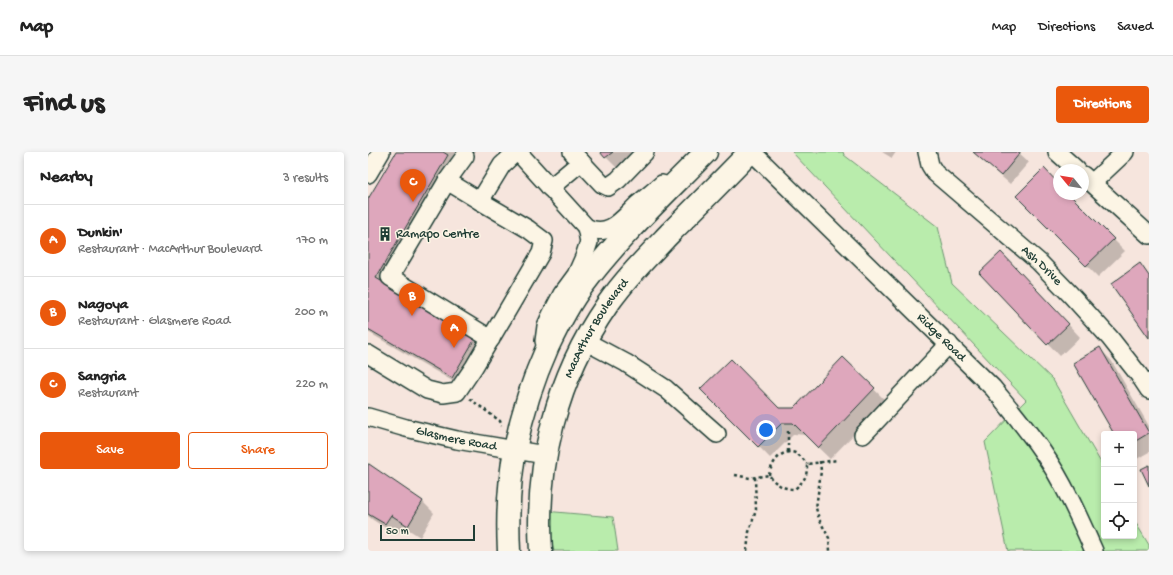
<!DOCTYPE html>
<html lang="en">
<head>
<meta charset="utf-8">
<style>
  :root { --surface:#fff; --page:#f6f6f6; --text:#222; --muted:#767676; --line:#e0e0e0; --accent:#ea580c }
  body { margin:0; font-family:"Gochi Hand",sans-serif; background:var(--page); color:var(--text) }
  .controls { position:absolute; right:12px; bottom:12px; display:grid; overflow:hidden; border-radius:4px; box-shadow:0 2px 6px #0003 }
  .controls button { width:36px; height:36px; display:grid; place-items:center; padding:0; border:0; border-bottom:1px solid var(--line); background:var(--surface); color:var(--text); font:20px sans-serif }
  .compass { position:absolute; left:685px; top:12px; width:36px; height:36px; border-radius:50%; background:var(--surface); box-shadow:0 2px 6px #0003; rotate:300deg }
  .scale { position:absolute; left:12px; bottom:10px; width:95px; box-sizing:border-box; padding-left:4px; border:2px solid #1f3d34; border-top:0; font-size:11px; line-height:14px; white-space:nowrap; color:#1f3d34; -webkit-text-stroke:3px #fcf5e5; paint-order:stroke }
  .you { position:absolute; left:398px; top:278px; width:14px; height:14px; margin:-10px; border:3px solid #fff; border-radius:50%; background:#1a73e8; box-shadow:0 0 0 6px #1a73e833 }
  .badge { display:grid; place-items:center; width:26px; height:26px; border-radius:50%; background:var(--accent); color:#fff; font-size:13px; font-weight:700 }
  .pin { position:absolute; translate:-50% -33px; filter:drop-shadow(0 1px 2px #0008) }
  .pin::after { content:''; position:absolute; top:21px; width:14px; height:12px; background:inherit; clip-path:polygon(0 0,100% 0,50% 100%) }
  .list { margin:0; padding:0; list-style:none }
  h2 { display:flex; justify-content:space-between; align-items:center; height:52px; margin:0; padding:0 16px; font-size:17px }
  h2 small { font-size:13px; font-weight:400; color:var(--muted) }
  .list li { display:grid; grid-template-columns:26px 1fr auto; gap:12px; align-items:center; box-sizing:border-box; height:72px; padding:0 16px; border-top:1px solid var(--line) }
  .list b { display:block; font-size:15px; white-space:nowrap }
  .list p { margin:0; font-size:13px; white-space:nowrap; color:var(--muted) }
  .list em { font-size:13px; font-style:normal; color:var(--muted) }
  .actions { display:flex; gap:8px; padding:12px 16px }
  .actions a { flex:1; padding:9px 0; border:1px solid var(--accent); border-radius:4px; text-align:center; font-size:14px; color:var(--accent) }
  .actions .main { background:var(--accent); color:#fff }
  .icon { flex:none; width:22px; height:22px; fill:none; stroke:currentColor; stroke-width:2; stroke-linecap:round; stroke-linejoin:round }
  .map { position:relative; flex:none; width:781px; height:399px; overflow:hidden; border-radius:4px }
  header { display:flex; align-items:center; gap:24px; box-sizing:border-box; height:56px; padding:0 20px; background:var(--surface); border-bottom:1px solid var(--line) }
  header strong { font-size:19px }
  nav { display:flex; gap:22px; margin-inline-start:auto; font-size:14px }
  .intro { display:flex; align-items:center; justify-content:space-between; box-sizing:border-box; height:96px; padding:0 24px }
  h1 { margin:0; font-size:28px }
  .button { padding:10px 18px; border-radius:4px; background:var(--accent); color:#fff; font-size:14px; font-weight:700 }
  main { display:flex; gap:24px; padding:0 24px }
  aside { flex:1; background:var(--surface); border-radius:4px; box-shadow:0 2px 6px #0003 }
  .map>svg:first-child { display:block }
</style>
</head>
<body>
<header>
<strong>Map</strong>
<nav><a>Map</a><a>Directions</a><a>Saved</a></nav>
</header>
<div class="intro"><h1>Find us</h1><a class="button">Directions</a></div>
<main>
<aside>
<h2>Nearby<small>3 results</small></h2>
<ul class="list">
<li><span class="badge">A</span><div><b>Dunkin'</b><p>Restaurant · MacArthur Boulevard</p></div><em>170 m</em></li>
<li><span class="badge">B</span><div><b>Nagoya</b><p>Restaurant · Glasmere Road</p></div><em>200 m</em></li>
<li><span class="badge">C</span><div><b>Sangria</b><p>Restaurant</p></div><em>220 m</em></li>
</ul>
<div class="actions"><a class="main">Save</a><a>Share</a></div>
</aside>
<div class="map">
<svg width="781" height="399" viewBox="0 0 781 399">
  <rect width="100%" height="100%" fill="#f6e5dd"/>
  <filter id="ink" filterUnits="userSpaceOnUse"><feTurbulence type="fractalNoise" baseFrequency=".025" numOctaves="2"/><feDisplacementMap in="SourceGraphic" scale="8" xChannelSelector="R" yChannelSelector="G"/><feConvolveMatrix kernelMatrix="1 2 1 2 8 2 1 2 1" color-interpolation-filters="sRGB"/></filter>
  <g filter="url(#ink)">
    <path fill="#b9ecac" stroke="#6c9470" d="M424,0H475L476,3L570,75L584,131L685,228L736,316V384H766V368L781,393V399H640L617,290L658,248Z
      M176,359L245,365L250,399H186Z"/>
    <path fill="#0003" d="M29,0H87L83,7L89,13L18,133L108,186L117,195L93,234L0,180V49Z
      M233,0H269L250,17Z
      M514,0H528L524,6Z
      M605,0H650L661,10L642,32Z
      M691,33V42H700L757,99L730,125L650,44Z
      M645,113L712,185L692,204L612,121Z
      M732,197L743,208L781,274V300L767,308L766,282H747Z
      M475,207L518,249L462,307L437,283L426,282L402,306L334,237L410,257H426Z
      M1,313L55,350L66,361L52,385L35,374L29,383L5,368L0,364V314Z"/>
    <path fill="#dea7bc" stroke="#1f3d34" d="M28,0H75L80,3L8,126L108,185L84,226L0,177V47Z
      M232,0H245L237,6Z
      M605,0H652V1L633,24Z
      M676,16L691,32V42H701L746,87L718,114L648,44Z
      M633,100L701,172L679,193L611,121Z
      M772,111L781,124V186L743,132Z
      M732,195L781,281L766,290V282H746L705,211Z
      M475,205L507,236L450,296L425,271H414L390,295L332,237L363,207L411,256H426Z
      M0,312H1L55,349L40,374L23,363L17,372L0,362Z
      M781,313V334L773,317Z"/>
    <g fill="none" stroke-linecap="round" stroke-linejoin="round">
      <defs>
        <g id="minor">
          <path d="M150,0L218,75C241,87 255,66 270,52C278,45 286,39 294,32"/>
          <path d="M204,0L234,32L240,35L250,28L277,0"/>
          <path id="s1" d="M384,0L625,236C642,257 659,277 674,299C695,329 711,365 726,399"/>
          <path id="s2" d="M559,0L562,13L567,21L671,110L702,142L742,186L771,223L781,238"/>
          <path d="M689,0L709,18"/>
          <path d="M97,4L79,29L22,125L123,187"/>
          <path d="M0,22L13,0"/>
          <path d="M715,23L781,83"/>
          <path d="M79,29L112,49L134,13L148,0"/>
          <path d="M724,31L757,0"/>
          <path d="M182,36L213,10"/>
          <path d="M176,189L178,174L183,163L194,142L208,123L216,105L221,90L218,75"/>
          <path d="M217,189L258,211L298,237L349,282"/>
          <path d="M0,202L59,238L75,242L89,240L106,215L173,101L176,89L160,77L112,49"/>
          <path id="s3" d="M0,265L38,276L89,288L177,303"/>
          <path d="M495,283L581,192"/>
        </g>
        <g id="major">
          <path d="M141,399C137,325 150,261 180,194C190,173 201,151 215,133C251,85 296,43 338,0"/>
          <path id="s4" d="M173,399C167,312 189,225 239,153C258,126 281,103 303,80C330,53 356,27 382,0"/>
        </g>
      </defs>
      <use href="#minor" stroke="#1f3d34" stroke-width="20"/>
      <use href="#major" stroke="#1f3d34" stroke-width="25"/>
      <path stroke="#1f3d34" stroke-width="2.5" stroke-dasharray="3 3" stroke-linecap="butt" d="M102,247L132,269L134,274
        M420,279V300
        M452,309L453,319L448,356L451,367L461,386L462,399
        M367,323L382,326L401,323C408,333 416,337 427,337C437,327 439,326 439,312L470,308
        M401,323C403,312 413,296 427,301C432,303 436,308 439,312
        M379,399L381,380L388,358L387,325"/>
      <use href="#minor" stroke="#fcf5e5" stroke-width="17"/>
      <use href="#major" stroke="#fcf5e5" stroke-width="22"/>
    </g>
  </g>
  <defs>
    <symbol id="building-bare" viewBox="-9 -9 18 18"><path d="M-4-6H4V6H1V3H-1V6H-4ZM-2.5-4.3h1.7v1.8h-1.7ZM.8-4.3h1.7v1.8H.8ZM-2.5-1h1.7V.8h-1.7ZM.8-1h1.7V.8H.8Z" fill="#1f3d34" stroke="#fcf5e5" stroke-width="2.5" paint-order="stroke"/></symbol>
  </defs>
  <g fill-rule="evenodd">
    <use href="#building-bare" x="7" y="72" width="20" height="20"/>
  </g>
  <g text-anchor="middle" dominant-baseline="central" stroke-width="3" stroke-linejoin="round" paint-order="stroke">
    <g font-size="13" fill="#1f3d34" stroke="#fcf5e5" text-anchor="start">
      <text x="28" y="82">Ramapo Centre</text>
    </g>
    <g font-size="13" fill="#1f3d34" stroke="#fcf5e5">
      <text stroke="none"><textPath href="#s2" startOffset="164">Ash Drive</textPath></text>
      <text stroke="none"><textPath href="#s4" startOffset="234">MacArthur Boulevard</textPath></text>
      <text stroke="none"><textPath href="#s1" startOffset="265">Ridge Road</textPath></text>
      <text stroke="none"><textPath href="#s3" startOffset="91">Glasmere Road</textPath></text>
    </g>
  </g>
</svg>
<div class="controls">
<button>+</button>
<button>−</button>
<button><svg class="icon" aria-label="locate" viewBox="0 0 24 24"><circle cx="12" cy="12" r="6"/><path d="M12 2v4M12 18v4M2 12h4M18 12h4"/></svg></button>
</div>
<svg class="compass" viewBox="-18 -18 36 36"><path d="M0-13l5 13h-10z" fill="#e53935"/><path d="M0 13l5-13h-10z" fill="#767676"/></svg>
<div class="scale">50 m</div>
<div class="you"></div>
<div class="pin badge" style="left:86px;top:196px">A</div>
<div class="pin badge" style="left:44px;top:164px">B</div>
<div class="pin badge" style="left:45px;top:50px">C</div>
</div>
</main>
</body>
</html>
